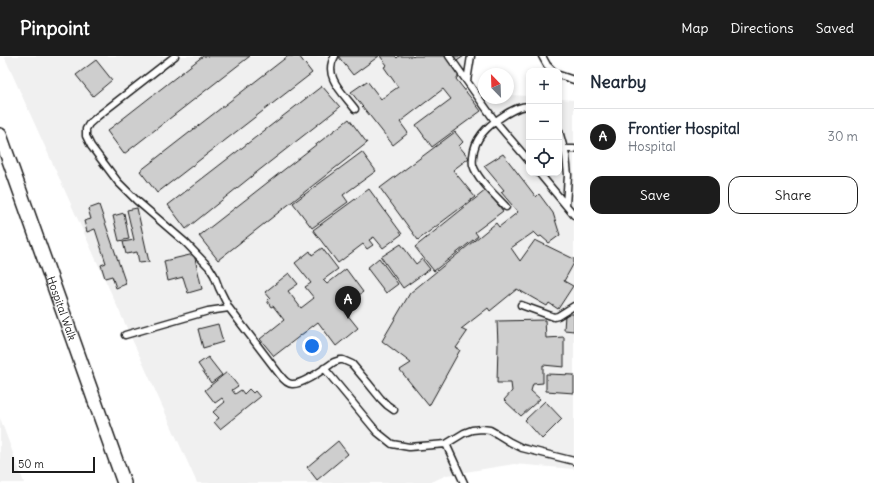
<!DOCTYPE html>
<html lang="en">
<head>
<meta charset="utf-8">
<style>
  :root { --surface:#fff; --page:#f6f6f7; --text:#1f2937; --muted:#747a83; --line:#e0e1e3; --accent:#1c1c1c }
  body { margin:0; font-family:Delius,sans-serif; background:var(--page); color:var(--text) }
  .controls { position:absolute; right:12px; top:12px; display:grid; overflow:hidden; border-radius:8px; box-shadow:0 2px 6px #0003 }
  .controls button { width:36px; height:36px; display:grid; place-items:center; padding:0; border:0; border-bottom:1px solid var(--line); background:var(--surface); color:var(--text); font:20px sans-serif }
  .compass { position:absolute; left:478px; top:12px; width:36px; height:36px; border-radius:50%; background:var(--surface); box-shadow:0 2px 6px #0003; rotate:337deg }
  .scale { position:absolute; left:12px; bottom:10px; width:83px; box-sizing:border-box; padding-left:4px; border:2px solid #1c1c1c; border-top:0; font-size:11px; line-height:14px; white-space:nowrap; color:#1c1c1c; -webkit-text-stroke:3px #fff; paint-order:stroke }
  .you { position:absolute; left:312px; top:290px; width:14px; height:14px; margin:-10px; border:3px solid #fff; border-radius:50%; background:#1a73e8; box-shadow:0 0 0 6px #1a73e833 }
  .badge { display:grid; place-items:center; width:26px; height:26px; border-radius:50%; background:var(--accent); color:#fff; font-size:13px; font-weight:700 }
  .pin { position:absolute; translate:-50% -33px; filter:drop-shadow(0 1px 2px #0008) }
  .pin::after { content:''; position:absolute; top:21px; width:14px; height:12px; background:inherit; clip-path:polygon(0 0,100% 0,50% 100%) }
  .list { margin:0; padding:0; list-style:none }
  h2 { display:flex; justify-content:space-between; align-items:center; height:52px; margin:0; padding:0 16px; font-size:17px }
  h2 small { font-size:13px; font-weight:400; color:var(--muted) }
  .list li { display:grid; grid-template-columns:26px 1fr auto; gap:12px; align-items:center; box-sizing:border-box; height:56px; padding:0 16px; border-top:1px solid var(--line) }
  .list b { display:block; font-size:15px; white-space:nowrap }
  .list p { margin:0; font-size:13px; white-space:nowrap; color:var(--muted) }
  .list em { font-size:13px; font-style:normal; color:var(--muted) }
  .actions { display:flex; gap:8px; padding:12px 16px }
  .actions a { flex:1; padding:9px 0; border:1px solid var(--accent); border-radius:12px; text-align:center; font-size:14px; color:var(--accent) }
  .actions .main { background:var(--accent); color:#fff }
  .icon { flex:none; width:22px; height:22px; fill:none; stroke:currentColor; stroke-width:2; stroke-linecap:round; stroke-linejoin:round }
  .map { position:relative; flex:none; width:574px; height:427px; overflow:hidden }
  header { display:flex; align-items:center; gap:24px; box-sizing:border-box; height:56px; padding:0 20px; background:var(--accent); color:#fff }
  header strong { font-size:19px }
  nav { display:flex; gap:22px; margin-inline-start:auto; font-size:14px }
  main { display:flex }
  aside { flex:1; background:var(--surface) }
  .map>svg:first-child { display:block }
</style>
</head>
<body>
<header>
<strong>Pinpoint</strong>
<nav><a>Map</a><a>Directions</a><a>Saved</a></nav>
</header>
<main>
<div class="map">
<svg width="574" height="427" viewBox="0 0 574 427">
  <rect width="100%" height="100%" fill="#fff"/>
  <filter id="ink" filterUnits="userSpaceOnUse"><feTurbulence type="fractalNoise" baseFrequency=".025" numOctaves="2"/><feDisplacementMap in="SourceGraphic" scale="8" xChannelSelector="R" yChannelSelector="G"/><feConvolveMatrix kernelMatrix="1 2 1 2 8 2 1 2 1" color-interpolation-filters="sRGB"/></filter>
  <g filter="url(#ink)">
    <path fill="#f0f0f0" d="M4,0H465L464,13L461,28L467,35L484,37V42H508V39L529,40V117H559V43L574,44V413L514,408L447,419L429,427H197Z
      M0,362L24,427H0Z"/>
    <path fill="#cecece" stroke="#1c1c1c" d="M203,0H250L124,98L107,75Z
      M288,0H299L312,17L157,137L140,115Z
      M338,0H379L353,19Z
      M380,0H395L397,2L399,0H412L413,1L414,0H464L451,9L459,19L456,23L481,55L432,91L416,69L451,43L443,33L400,66L408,77L393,89L351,36L367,25L381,43L398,31L384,11L387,9Z
      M96,4L112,24L93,40L76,19Z
      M322,30L340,51L257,116L186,173L168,149Z
      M349,63L367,87L218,204L199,180Z
      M455,76L463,86L459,90L469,102L453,114L475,141L418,184L380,132Z
      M362,96L376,115L343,139L348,146L312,172L293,147Z
      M503,98L536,141L539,138L553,157L560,179L549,187L541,180L539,181L534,176L511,192L520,205L535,184L574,203V207L564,225L573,230L558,253L549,247L547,250L517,233L490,255L488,252L461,273L467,276L456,292L460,294L429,350L400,314L411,307L382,285L410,237L496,167L499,171L518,156L501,136L504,134L484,110Z
      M369,133L402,178L383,192L374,181L369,184L373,189L367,193L363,188L338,207L313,174Z
      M486,134L503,155L475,176L478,180L434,215L415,191Z
      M99,149L126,228L116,232L112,220L105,222L101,209L106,207L95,173L87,176L84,165L91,163L88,153Z
      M137,152L149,206L139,207L137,196L126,198L123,186L134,184L127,154Z
      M124,157L129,183L119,185L113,160Z
      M401,188L416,208L422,203L430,213L403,232L381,201Z
      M322,192L338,213L323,224L327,228L346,213L363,236L342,252L358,272L336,290L318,266L274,300L260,283L284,264L273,250L271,251L267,245L270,242L265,236L289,217L298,228L288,235L301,252L314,242L305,231L311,227L295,207L310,195L312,199Z
      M194,198L202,233L188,237L183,221L168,225L164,205Z
      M379,202L398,228L386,237L367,212Z
      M565,258H574V275L564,274Z
      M545,264L546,282L564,281V311L543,309V327L533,328L531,335L540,343L521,360L504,344L512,335L511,327H497L498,289L497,265Z
      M218,268L223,286L203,292L198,273Z
      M208,301L222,319L211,327L198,308Z
      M227,316L238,330L232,334L235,338L241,334L244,338L249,333L253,337L255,335L260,341L220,373L214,366L219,362L213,356L225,346L222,342L215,347L205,334Z
      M546,318L574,319V337L546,335Z
      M545,345L562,363L542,383L525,364Z
      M338,385L348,398L317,424L307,411Z"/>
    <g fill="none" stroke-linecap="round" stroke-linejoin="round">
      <defs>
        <path id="lane" d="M175,0L98,60L89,68L86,73V80L91,90L118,126L136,144L186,187L209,211L214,219L219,232L229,252
          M335,0C322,20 344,38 355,53
          M449,0L495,65L529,105
          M542,0L547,9L553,15
          M559,19L574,24
          M467,25L471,0
          M559,75L566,100L568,119L566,149
          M564,93H574
          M539,117L574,159
          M506,151C496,140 477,123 473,109C472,104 473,99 474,94C478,77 492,67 506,58C513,54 520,50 529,50
          M521,249L554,261L558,260L574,250
          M125,279L208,255L229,252L280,319C283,323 287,328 292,328C303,329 325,312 334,306L340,304H343L352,308L368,327L381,343L387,349L394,354
          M324,312L377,376L392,388L409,391L446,388L464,377L472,374L482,373L490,374L497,378L510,386L522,392L574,405
          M446,388L464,427"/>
        <g id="street">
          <path id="s1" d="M0,79L124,427"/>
        </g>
      </defs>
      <use href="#lane" stroke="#1c1c1c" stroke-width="9"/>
      <use href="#street" stroke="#1c1c1c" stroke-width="16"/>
      <use href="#lane" stroke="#fff" stroke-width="6"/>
      <use href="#street" stroke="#fff" stroke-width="13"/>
    </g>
  </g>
  <g text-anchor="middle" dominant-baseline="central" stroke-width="4" stroke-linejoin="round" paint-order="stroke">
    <g font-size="11" fill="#1c1c1c" stroke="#fff">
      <text stroke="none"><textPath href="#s1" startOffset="184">Hospital Walk</textPath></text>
    </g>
  </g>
</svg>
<div class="controls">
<button>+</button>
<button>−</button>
<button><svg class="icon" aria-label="locate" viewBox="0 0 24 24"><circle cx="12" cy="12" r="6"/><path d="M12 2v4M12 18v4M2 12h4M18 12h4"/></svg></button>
</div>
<svg class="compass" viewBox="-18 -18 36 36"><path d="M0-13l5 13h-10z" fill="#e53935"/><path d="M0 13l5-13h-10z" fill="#747a83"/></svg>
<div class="scale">50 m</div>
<div class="you"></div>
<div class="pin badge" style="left:348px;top:263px">A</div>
</div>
<aside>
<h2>Nearby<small></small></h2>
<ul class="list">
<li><span class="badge">A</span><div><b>Frontier Hospital</b><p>Hospital</p></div><em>30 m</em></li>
</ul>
<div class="actions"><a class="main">Save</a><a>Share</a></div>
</aside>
</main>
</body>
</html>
